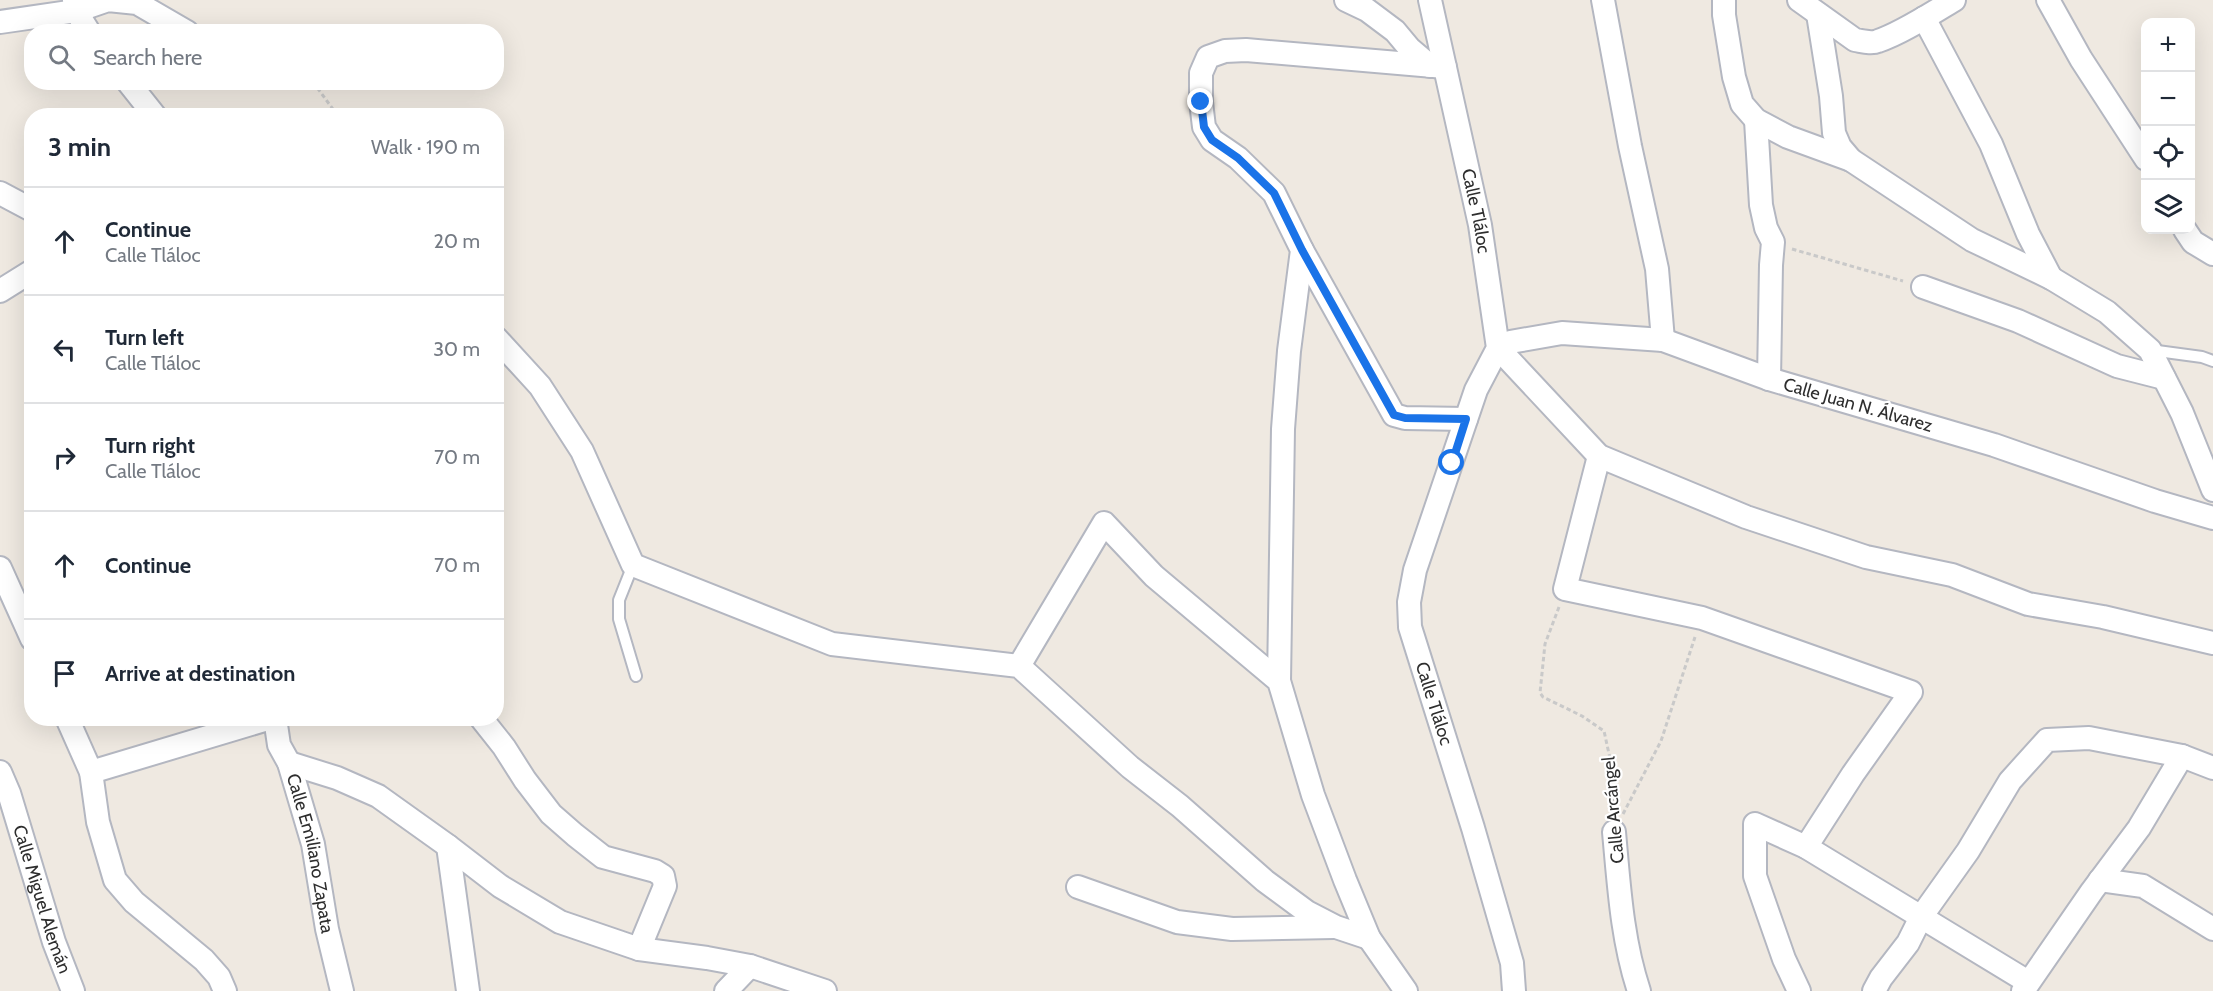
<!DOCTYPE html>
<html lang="en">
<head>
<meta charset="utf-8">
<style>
  :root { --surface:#fff; --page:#f6f6f7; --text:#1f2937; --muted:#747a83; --line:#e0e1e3 }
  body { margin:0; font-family:Cabin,sans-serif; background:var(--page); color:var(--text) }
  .controls { position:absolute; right:18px; top:18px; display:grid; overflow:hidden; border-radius:12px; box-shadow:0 6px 24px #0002 }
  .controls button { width:54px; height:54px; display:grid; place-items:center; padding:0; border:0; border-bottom:2px solid var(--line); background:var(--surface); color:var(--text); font:30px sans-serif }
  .stop { position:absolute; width:18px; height:18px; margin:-14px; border:4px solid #1a73e8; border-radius:50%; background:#fff }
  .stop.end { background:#1a73e8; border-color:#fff; box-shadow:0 2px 6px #0008 }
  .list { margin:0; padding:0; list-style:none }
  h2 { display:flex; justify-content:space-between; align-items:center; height:78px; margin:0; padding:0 24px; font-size:26px }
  h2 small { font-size:20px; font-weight:400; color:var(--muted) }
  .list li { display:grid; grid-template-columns:39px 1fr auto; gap:18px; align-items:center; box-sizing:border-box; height:108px; padding:0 24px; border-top:2px solid var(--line) }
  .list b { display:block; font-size:22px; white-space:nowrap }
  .list p { margin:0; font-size:20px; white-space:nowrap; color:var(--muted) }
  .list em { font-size:20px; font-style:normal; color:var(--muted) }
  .icon { flex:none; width:33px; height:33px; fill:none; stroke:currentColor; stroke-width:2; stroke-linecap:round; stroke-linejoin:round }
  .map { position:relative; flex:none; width:2213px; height:991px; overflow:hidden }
  .search { position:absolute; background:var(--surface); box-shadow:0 6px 24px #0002; left:24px; top:24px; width:480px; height:66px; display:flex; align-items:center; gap:15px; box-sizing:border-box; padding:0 21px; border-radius:24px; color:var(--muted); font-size:22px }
  .panel { position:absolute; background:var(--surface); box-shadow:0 6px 24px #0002; left:24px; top:108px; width:480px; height:618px; border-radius:24px }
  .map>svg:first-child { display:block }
</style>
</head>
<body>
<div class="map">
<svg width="2213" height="991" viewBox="0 0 2213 991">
  <rect width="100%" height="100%" fill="#efe9e1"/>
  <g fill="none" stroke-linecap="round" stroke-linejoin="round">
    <defs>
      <path id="service" d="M2150,350L2202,357L2213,361
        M633,565L619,600V619L636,676"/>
      <g id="minor">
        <path d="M74,0L76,11L89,32"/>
        <path d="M1346,0L1367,10L1395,31L1410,49L1430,66"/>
        <path id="s1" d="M1430,0L1480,225L1498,348L1476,390L1415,570L1409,602L1410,627L1473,828L1512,963L1514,991"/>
        <path d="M1603,0L1630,146L1657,269L1663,340"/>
        <path d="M1724,0V15L1734,77L1742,104L1756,120L1788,137L1851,160L1972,240L2051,278L2107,312L2150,350L2182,413L2213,490"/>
        <path d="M1799,0L1855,40C1862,41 1871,44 1878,41C1902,33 1932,13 1954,0"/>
        <path d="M2048,0L2081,59L2146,159"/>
        <path d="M1818,14L1831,96L1834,133L1840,147L1851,160"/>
        <path d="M1924,18L1991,144L2028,234L2051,278"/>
        <path d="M0,22L76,11L108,0L137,3L187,32"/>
        <path d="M128,82L155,116"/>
        <path d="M1756,120L1761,205L1766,228L1773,242L1771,265L1769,379"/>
        <path d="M0,193L32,210"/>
        <path d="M2185,230L2193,242L2213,254"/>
        <path d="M1302,250L1394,415L1405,418L1466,419"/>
        <path d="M1923,287L2018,321L2117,366L2164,378"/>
        <path d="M0,291L32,271"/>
        <path d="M496,338L540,386L582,451L633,565L832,644L1019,666L1130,767L1180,806L1265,881L1307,912L1336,927L1369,938"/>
        <path d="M1599,456L1565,589L1702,618L1911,692L1853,774L1806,847"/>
        <path d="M2213,518L2155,501L1994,445L1769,379L1663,340L1562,333L1510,342L1498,348L1599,456L1746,517L1866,557L1952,575L2028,604L2103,617L2213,643"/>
        <path d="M0,568L32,639"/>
        <path d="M1019,666L1104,523L1154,576L1279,681L1313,795L1345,880L1369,938L1406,991"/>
        <path d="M1279,681L1283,429L1289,351L1302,250L1274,193L1238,158L1212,140L1204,127L1201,102V73L1208,57L1225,51L1246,50L1445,67"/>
        <path d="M67,718L91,772L98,822L115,880L134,902L204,960L219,977L225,991"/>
        <path id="s2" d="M275,718L279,745L289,763L313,844L327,929L342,991"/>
        <path d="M481,718L504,747L525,780L551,814L575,835L603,857L655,871L663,876L665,886L639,949"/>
        <path d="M289,763L337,778L378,796L448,846L500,886L560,922L639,949L707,958L750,966L825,991"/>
        <path id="s3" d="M0,772L9,793L54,942L73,991"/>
        <path d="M91,772L271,718"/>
        <path d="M1614,832C1619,886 1622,940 1639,991"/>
        <path d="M448,846L468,991"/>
        <path d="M2100,880L2143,886L2213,929"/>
        <path d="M1078,887L1177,922L1232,929L1334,927"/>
        <path d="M726,991L750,966"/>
        <path d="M1799,991L1784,959L1755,876V824L1806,847L2028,982"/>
        <path d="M1874,991L1881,978L1908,943L1921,917L1968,851L2010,781L2047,740L2089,738L2182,756L2213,768"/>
        <path d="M2023,991L2092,891L2139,828L2182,756"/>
      </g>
    </defs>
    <use href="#service" stroke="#b4b7c1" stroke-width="14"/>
    <use href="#minor" stroke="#b4b7c1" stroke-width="26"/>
    <path stroke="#c9c9c9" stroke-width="3" stroke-dasharray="4.5 3" stroke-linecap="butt" d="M313,82L338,116
      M1792,249L1903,281
      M1559,607L1545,644L1540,693L1543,697L1582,716L1604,731L1611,763L1613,812
      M1623,814L1661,741L1695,637"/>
    <use href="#service" stroke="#fff" stroke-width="10"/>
    <use href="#minor" stroke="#fff" stroke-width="22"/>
  </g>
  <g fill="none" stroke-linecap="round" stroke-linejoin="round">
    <path stroke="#1a73e8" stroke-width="8" d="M1201,102L1204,127L1212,140L1238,158L1274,193L1302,250L1394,415L1405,418L1466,419L1452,463"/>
  </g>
  <g text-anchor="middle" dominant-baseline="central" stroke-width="4.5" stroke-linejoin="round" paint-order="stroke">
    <g font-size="18" fill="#2e2e2e" stroke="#fff">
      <text stroke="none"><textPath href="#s1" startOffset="216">Calle Tláloc</textPath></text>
      <text transform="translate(1858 405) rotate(16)">Calle Juan N. Álvarez</text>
      <text stroke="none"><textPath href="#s1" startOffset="730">Calle Tláloc</textPath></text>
      <text transform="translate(1613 810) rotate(-95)">Calle Arcángel</text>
      <text stroke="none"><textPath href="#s2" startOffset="141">Calle Emiliano Zapata</textPath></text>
      <text stroke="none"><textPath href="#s3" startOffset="134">Calle Miguel Alemán</textPath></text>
    </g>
  </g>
</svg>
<div class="controls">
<button>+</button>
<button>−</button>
<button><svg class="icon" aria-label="locate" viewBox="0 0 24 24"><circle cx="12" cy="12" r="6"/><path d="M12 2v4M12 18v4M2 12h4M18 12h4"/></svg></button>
<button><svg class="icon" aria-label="layers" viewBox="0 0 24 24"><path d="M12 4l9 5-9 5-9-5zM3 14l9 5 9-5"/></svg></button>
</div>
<div class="stop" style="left:1452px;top:463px"></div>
<div class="stop end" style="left:1201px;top:102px"></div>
<div class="search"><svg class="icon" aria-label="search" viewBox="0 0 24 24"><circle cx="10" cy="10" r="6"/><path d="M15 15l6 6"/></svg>Search here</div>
<section class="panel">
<h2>3 min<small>Walk · 190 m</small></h2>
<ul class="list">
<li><svg class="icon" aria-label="ahead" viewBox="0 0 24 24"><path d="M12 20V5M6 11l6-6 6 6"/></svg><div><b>Continue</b><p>Calle Tláloc</p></div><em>20 m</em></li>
<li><svg class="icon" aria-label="left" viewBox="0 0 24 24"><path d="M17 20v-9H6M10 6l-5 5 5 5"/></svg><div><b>Turn left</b><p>Calle Tláloc</p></div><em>30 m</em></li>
<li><svg class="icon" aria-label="right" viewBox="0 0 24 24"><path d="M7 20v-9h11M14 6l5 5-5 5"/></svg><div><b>Turn right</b><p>Calle Tláloc</p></div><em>70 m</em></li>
<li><svg class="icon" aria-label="ahead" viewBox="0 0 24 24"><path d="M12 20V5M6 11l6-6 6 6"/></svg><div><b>Continue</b></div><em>70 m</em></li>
<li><svg class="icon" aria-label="arrive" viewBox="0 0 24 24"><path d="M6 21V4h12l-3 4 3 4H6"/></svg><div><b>Arrive at destination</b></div></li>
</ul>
</section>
</div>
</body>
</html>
